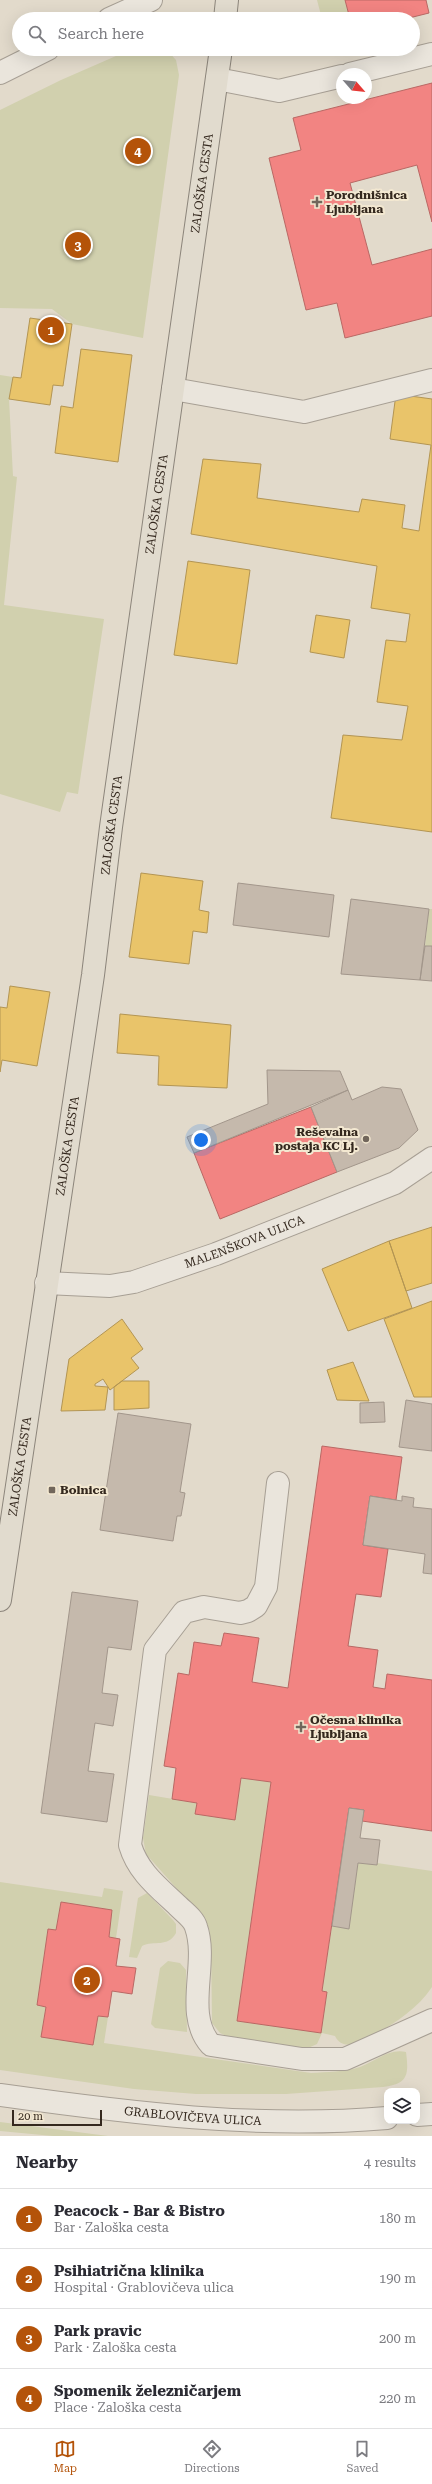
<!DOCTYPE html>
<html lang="en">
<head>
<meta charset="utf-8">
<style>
  :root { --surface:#fff; --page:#f7f7f7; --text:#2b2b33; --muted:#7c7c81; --line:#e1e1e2; --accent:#b45309 }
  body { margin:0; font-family:"Roboto Serif",serif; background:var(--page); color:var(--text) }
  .controls { position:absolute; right:12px; bottom:12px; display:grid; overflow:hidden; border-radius:8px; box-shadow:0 4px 16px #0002 }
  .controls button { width:36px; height:36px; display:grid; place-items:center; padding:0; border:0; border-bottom:1px solid var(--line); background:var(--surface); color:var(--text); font:20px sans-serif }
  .compass { position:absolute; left:336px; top:68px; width:36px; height:36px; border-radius:50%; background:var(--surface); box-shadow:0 4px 16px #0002; rotate:118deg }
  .scale { position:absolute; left:12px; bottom:10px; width:90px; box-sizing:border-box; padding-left:4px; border:2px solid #34281e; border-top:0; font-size:11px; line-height:14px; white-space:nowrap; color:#34281e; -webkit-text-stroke:3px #f3e8d1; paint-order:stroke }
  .you { position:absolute; left:201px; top:1140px; width:14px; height:14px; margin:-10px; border:3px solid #fff; border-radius:50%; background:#1a73e8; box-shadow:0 0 0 6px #1a73e833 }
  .badge { display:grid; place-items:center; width:26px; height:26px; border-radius:50%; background:var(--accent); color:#fff; font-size:13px; font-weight:700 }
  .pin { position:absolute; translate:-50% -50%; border:2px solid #fff; box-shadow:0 1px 4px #0006 }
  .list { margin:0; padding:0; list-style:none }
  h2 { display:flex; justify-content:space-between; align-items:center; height:52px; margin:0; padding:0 16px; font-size:17px }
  h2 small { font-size:13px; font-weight:400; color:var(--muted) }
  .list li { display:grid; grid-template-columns:26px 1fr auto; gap:12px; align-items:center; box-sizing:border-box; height:60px; padding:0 16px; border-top:1px solid var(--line) }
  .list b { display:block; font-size:15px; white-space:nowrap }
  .list p { margin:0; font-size:13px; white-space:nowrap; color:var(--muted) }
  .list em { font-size:13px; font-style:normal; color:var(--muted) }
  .icon { flex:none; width:22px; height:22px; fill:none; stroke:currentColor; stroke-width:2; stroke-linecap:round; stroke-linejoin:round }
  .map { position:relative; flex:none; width:432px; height:2136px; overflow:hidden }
  .search { position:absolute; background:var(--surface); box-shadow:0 4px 16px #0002; left:12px; right:12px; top:12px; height:44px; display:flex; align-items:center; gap:10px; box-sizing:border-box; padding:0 14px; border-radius:22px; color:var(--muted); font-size:15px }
  .sheet { height:292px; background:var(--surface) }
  nav { display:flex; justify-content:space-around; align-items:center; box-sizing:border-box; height:56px; border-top:1px solid var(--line); background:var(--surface); font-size:11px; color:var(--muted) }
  nav a { display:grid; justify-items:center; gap:2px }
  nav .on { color:var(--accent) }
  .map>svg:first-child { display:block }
</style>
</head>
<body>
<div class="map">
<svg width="432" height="2136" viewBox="0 0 432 2136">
  <rect width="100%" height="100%" fill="#e2dacb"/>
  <path fill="#d1d0ae" d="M317,0H345L350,19H322Z
    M132,49H166L176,60L179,75L143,338L72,324L52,309L0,308V110L61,80Z
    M0,375L13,377L9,399L13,476L17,477L4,605L104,619L78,794L67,792L60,812L0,794Z
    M429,909H432V946H425Z
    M241,1778L271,1782L237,2021L321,2033L327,1992L322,1991L332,1926L349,1928L358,1863L377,1865V1863L432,1871V1987C414,2014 383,2031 354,2044C346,2046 339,2044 335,2036L322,2033L317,2044L308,2048L231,2038L220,2033L212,2023L211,1944L209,1929L202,1917L146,1854L143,1838L149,1795L197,1803L196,1814L235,1820Z
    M0,1882L102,1897L104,1888L123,1891L116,1938L109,1937L112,1910L61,1902L56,1930L48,1929L37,2005L46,2007L41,2037L93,2045L98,2016L108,2017L104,2043L311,2073C327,2072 344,2072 360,2067C376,2061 389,2048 406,2052C409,2075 408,2084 383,2087L286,2094H196L134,2089L0,2070Z
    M147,1893L173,1920L176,1924V1933C168,1948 154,1940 142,1946L137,1958L129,1957L138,1898Z
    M168,1961L180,1963L186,1970L187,2032L155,2028L151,2024L160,1968Z
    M0,2122L108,2136H53L0,2131Z"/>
  <path fill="#e9c46a" stroke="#b39553" d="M30,318L72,324L63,386L53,385L50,405L9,399L13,377L21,378Z
    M81,349L132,355L118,462L55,453L61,406L73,408Z
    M396,394L432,399V832L331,818L343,735L402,740L408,706L377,702L386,640L406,642L410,614L371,608L377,566L191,534L203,459L261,464L257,498L359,512L362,499L405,505L402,528L419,531L431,445L390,439Z
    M188,561L250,570L237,664L174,655Z
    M316,615L350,620L344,658L310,652Z
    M141,873L203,881L199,910L209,912L207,933L193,931L189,964L129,957Z
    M10,986L50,992L37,1066L2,1060L0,1072V1007L7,1008Z
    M120,1014L231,1025L227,1088L158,1085L159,1056L117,1053Z
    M432,1227V1283L406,1291L389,1241Z
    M389,1241L412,1308L348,1331L322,1269Z
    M432,1301V1397H414L384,1319Z
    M122,1319L143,1349L131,1358L139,1368L110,1390L103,1379L95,1384V1386L108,1387L105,1410L61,1411L69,1359Z
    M353,1362L369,1401L337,1400L327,1370Z
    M122,1381H149V1408L114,1410V1387Z"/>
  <path fill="#f28482" stroke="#b96864" d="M345,0H426L429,13L405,19H350Z
    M432,83V222L417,165L350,183L372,265L432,249V316L345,338L337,303L306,310L269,158L301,150L293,118Z
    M311,1107L337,1172L220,1219L194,1153Z
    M322,1446L402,1457L396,1500L370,1496L363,1545L388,1549L381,1597L356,1594L348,1646L378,1650L373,1687L385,1689L387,1674L432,1680V1831L362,1821L364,1810L349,1808L322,1991L327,1992L321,2033L237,2021L271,1782L241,1778L235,1820L195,1814L197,1803L172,1799L176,1768L164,1766L178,1673L189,1675L194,1642L221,1646L224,1633L259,1638L252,1682L288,1688Z
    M61,1902L112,1910L109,1937L120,1939L116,1966L136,1968L132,1994L112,1991L108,2017L98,2016L93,2045L41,2037L46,2007L37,2005L48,1929L56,1930Z"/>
  <path fill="#c5b9ac" stroke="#a2968b" d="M238,883L334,895L329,937L233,925Z
    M351,899L429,909L420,980L341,974Z
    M425,946H432V981L420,980Z
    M267,1070L340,1071L348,1090L194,1153L187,1137L268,1104Z
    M382,1087L401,1089L418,1130L399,1148L337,1172L311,1107L348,1090L352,1100Z
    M406,1400L432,1404V1451L399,1447Z
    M384,1402L385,1422L360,1423V1403Z
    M118,1413L191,1424L180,1492L185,1493L181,1516H177L173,1541L100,1530Z
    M370,1496L402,1501V1496L414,1498L413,1507L432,1509V1574L423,1573L425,1554L363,1545Z
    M72,1592L138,1601L131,1650L108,1647L102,1693L118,1695L113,1726L95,1723L88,1771L114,1774L107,1822L41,1813Z
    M349,1808L364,1810L360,1838L380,1840L377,1865L358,1863L349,1929L332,1926Z"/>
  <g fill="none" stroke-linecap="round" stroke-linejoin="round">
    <defs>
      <g id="minor">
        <path d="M109,19L151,0"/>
        <path d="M0,73L48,49"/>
        <path d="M350,74L432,54"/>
        <path d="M217,79L279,91L342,76"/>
        <path d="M173,389L304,412L432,380"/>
        <path id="s1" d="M46,1283L110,1286L134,1282L216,1254L395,1183L432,1158"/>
        <path d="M278,1483L266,1587L256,1606L248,1611L240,1613L204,1607L184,1612L155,1650L130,1845C138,1872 158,1887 178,1906C184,1912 194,1919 196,1927C209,1964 183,2014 211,2045L302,2059H345L432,2020"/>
        <path id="s2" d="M0,2095C129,2113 257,2129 387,2118"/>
        <path d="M417,2115L432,2114"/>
      </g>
      <g id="major">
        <path d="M225,19L227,0"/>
        <path id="s3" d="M0,1600L93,975L111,827L221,49"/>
      </g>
    </defs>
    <use href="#minor" stroke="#a79f94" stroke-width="24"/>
    <use href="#major" stroke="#8c857b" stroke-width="24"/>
    <use href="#minor" stroke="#eae5dc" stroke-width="22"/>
    <use href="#major" stroke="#e1dbce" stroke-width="22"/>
  </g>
  <g fill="#71665b" stroke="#f3e8d1" stroke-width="1.5">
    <path d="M315 196h4v4h4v4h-4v4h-4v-4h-4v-4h4z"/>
    <circle cx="366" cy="1139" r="4"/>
    <rect x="48" y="1486" width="8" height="8" rx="2"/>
    <path d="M299 1721h4v4h4v4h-4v4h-4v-4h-4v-4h4z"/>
  </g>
  <g text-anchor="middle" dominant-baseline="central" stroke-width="4" stroke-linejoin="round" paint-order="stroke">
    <g font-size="12" fill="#34281e" stroke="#f3e8d1">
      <text stroke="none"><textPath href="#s3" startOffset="1431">ZALOŠKA CESTA</textPath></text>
      <text stroke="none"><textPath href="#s3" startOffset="1107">ZALOŠKA CESTA</textPath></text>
      <text stroke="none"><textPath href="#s3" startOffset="783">ZALOŠKA CESTA</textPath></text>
      <text stroke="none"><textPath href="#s3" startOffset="459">ZALOŠKA CESTA</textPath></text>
      <text stroke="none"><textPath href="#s1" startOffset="206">MALENŠKOVA ULICA</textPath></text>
      <text stroke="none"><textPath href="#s3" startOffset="135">ZALOŠKA CESTA</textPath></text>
      <text stroke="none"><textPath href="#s2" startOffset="194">GRABLOVIČEVA ULICA</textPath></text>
    </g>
    <g font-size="12" font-weight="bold" fill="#34281e" stroke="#f3e8d1" text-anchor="start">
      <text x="326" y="195">Porodnišnica<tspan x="326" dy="14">Ljubljana</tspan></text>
      <text x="358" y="1132" text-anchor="end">Reševalna<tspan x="358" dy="14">postaja KC Lj.</tspan></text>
      <text x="60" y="1490">Bolnica</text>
      <text x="310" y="1720">Očesna klinika<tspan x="310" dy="14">Ljubljana</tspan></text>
    </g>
  </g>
</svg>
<div class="controls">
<button><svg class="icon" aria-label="layers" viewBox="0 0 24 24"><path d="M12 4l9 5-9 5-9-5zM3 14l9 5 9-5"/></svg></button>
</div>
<svg class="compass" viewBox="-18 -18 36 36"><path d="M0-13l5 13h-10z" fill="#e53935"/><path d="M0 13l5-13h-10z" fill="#7c7c81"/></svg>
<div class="scale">20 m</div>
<div class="you"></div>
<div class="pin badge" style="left:51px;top:330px">1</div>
<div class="pin badge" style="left:87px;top:1980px">2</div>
<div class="pin badge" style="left:78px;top:245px">3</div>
<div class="pin badge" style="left:138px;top:151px">4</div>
<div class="search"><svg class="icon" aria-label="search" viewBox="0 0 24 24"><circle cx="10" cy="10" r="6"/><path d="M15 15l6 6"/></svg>Search here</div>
</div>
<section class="sheet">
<h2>Nearby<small>4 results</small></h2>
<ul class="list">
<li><span class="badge">1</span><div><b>Peacock - Bar &amp; Bistro</b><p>Bar · Zaloška cesta</p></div><em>180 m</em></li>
<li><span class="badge">2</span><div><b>Psihiatrična klinika</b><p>Hospital · Grablovičeva ulica</p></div><em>190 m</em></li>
<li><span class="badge">3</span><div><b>Park pravic</b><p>Park · Zaloška cesta</p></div><em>200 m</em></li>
<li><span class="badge">4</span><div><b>Spomenik železničarjem</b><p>Place · Zaloška cesta</p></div><em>220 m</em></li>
</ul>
</section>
<nav>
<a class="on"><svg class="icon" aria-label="map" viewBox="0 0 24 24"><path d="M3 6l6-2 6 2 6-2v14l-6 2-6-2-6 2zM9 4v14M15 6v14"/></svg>Map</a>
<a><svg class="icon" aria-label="directions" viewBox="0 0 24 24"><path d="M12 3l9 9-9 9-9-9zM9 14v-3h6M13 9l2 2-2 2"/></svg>Directions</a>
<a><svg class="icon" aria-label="saved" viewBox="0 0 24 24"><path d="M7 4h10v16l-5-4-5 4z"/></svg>Saved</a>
</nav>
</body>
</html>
